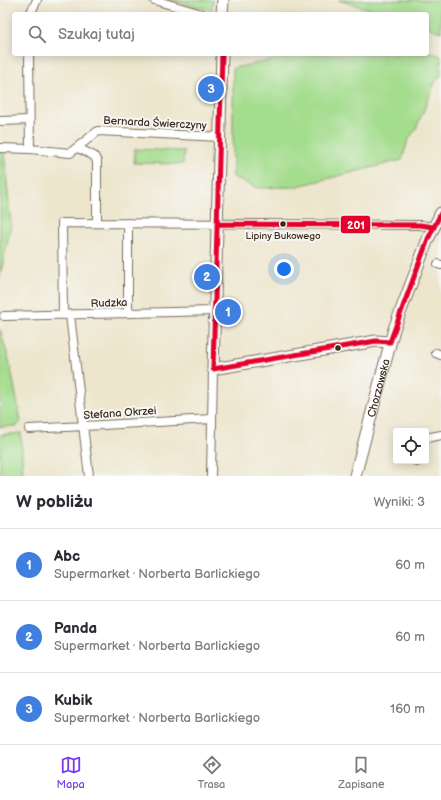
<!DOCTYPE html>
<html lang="pl">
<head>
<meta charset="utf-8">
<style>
  :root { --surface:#fff; --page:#f7f7f7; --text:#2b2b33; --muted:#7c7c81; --line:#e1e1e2; --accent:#7c3aed }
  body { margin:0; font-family:"Balsamiq Sans",sans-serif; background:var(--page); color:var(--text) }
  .controls { position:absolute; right:12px; bottom:12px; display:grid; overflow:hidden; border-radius:4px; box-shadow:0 2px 10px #0003 }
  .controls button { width:36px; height:36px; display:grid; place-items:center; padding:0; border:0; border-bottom:1px solid var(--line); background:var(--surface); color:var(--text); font:20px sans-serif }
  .you { position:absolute; left:284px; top:269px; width:14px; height:14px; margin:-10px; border:3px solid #fff; border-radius:50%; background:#1a73e8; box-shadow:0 0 0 6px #1a73e833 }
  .badge { display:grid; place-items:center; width:26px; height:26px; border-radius:50%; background:var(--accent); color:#fff; font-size:13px; font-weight:700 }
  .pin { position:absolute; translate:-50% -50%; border:2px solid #fff; box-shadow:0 1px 4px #0006 }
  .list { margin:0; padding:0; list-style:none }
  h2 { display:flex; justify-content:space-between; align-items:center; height:52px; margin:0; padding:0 16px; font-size:17px }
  h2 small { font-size:13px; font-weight:400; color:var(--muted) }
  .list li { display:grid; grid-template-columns:26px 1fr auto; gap:12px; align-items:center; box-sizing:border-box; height:72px; padding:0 16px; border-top:1px solid var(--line) }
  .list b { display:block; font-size:15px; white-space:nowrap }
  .list p { margin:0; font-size:13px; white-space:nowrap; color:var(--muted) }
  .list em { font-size:13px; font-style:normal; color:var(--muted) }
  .icon { flex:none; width:22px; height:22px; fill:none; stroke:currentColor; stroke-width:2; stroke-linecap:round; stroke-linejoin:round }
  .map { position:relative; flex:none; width:441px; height:476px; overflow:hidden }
  .search { position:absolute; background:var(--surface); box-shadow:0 2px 10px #0003; left:12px; right:12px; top:12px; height:44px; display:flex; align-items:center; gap:10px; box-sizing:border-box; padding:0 14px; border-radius:4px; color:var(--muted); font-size:15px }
  .sheet { height:268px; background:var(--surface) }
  nav { display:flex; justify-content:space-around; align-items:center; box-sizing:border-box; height:56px; border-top:1px solid var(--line); background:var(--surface); font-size:11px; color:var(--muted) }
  nav a { display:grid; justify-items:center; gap:2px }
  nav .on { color:var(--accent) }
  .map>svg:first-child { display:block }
</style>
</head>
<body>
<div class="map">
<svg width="441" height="476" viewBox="0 0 441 476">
  <rect width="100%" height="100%" fill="#f6f6f2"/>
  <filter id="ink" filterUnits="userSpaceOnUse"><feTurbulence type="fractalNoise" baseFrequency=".025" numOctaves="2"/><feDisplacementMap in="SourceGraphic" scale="8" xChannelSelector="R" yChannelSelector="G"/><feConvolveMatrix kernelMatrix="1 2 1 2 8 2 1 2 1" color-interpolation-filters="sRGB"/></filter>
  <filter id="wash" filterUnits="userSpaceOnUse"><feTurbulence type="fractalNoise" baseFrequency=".012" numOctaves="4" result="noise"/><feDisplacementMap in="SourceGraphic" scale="16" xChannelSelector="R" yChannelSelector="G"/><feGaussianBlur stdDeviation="0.9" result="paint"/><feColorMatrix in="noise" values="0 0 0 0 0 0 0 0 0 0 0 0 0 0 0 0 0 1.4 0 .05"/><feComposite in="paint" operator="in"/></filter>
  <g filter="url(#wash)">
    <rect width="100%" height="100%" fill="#ede6cd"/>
    <path fill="#a5dd8f" stroke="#708456" d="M167,0H213L212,10Z
      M338,0H441V32L427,27V14H386Z
      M427,51L441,56V76L436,80L416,129L408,140L402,160L294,187L257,188L233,177V68L303,54H427Z
      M135,149L184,151L183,164L134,163Z
      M0,151H4L11,225L0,277Z
      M0,329L10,364L21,421L17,426L0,427Z
      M21,433L23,476H0V435Z"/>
  </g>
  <g filter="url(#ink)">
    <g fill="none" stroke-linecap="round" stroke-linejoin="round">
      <defs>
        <path id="street" d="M154,0L202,14
          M30,14L37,0
          M29,54L30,149
          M0,121L29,120
          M0,148L30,149L70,153L98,131L221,137
          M78,148L94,156L97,161V223
          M438,264L441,265
          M128,313V223
          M63,315L62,223L420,225L433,227
          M70,315L89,476
          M4,316L215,311
          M436,353L441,355
          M29,429L212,419
          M426,438L441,435
          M417,461V462
          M211,476L213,369"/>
        <g id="secondary">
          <path d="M222,14L223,0"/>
          <path d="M222,54L213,369L376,341L390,342"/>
          <path id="s1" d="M355,476L394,329L428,239L441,213"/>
        </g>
      </defs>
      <use href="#street" stroke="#796c5b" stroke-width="10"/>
      <use href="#secondary" stroke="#796c5b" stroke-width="13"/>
      <use href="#street" stroke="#fff" stroke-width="8"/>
      <use href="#secondary" stroke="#fff" stroke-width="11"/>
      <defs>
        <path id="bus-1" d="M218,224L420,225L433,227
          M390,342L428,239L441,213
          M213,369L222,54
          M213,369L376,341L390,342"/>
      </defs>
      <use href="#bus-1" stroke="#f6f6f2" stroke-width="8"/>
      <use href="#bus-1" stroke="#e4002b" stroke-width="5"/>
    </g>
  </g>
  <g fill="#3b2a1e" stroke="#f6f6f2" stroke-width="1.5">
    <circle cx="283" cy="224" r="3.5"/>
    <circle cx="338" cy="348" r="3.5"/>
  </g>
  <g text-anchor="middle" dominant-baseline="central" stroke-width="4" stroke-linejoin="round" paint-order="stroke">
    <g font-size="10" fill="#3b2a1e" stroke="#f6f6f2">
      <text x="283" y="236">Lipiny Bukowego</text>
    </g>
    <g font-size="11" fill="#3b2a1e" stroke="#f6f6f2">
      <text transform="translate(155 123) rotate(3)">Bernarda Świerczyny</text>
      <text transform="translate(109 303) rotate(-2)">Rudzka</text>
      <text stroke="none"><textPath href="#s1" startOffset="91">Chorzowska</textPath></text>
      <text transform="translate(120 413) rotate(-4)">Stefana Okrzei</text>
    </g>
  </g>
  <rect stroke="#f6f6f2" stroke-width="1.5" x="340" y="215" width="31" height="19" rx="4" fill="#e4002b"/>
  <g font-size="11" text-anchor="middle" font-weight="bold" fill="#fff">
    <text x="356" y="229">201</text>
  </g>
</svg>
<div class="controls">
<button><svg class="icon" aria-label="locate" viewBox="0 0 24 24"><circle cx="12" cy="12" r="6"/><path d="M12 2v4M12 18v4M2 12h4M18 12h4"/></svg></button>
</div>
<div class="you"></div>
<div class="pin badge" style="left:228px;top:312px;background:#3f7fe0">1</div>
<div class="pin badge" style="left:207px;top:277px;background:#3f7fe0">2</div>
<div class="pin badge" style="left:211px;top:89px;background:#3f7fe0">3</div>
<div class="search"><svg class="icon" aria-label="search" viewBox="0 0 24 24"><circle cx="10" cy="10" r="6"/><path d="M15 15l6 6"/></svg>Szukaj tutaj</div>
</div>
<section class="sheet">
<h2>W pobliżu<small>Wyniki: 3</small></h2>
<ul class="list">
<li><span class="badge" style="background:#3f7fe0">1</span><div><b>Abc</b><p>Supermarket · Norberta Barlickiego</p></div><em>60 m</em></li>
<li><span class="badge" style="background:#3f7fe0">2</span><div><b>Panda</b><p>Supermarket · Norberta Barlickiego</p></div><em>60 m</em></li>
<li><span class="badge" style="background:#3f7fe0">3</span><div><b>Kubik</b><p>Supermarket · Norberta Barlickiego</p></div><em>160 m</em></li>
</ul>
</section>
<nav>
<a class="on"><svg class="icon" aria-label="map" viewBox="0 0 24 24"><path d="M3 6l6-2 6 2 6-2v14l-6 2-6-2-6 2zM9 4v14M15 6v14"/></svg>Mapa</a>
<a><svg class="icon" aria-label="directions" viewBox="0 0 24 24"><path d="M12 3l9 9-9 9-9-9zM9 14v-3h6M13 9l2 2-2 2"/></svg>Trasa</a>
<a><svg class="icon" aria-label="saved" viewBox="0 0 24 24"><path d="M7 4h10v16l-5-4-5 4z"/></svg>Zapisane</a>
</nav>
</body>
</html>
